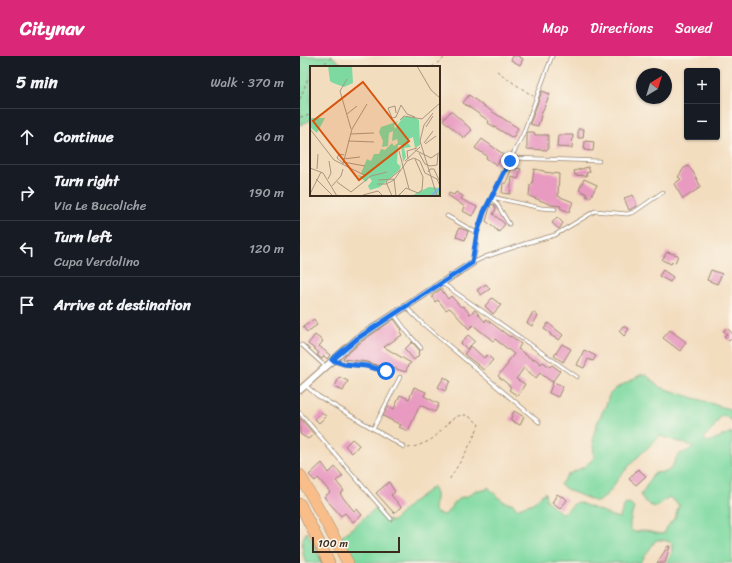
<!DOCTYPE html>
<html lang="en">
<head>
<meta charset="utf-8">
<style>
  :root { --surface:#171b24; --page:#20242c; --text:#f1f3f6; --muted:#9ea1a6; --line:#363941; --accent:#db2777 }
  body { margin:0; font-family:Sriracha,sans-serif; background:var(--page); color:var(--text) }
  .controls { position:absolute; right:12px; top:12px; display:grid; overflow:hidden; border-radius:4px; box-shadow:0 1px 3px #0004 }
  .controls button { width:36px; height:36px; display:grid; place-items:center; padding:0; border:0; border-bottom:1px solid var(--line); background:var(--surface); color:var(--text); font:20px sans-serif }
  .compass { position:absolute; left:336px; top:12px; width:36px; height:36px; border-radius:50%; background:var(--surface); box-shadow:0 1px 3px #0004; rotate:38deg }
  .scale { position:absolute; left:12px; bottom:10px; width:88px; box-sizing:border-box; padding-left:4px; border:2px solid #3b2a1e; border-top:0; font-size:11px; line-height:14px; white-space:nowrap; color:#3b2a1e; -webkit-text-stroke:3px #fbf7ec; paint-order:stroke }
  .stop { position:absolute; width:12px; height:12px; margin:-9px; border:3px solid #1a73e8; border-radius:50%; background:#fff }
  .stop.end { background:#1a73e8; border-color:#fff; box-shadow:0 1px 4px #0008 }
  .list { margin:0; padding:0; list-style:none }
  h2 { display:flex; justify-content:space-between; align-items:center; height:52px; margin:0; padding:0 16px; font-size:17px }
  h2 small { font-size:13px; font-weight:400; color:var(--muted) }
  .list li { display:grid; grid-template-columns:26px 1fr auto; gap:12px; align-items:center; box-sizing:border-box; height:56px; padding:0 16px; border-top:1px solid var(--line) }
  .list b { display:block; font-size:15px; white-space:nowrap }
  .list p { margin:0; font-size:13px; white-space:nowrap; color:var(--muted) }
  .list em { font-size:13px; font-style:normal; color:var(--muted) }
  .icon { flex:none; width:22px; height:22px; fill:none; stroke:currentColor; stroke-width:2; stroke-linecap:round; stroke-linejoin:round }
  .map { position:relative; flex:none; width:432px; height:507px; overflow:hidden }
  header { display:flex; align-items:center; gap:24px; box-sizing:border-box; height:56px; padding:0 20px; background:var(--accent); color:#fff }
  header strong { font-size:19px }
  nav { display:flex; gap:22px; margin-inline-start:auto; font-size:14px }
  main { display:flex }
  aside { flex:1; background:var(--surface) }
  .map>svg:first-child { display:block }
</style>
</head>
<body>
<header>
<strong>Citynav</strong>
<nav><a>Map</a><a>Directions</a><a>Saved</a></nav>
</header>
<main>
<aside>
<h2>5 min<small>Walk · 370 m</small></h2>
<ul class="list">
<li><svg class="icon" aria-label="ahead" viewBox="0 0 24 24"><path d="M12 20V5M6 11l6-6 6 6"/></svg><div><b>Continue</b></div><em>60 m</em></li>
<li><svg class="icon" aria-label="right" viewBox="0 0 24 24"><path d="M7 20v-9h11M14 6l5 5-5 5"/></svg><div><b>Turn right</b><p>Via Le Bucoliche</p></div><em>190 m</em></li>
<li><svg class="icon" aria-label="left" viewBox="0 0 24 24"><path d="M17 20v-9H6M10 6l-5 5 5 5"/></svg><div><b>Turn left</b><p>Cupa Verdolino</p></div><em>120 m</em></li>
<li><svg class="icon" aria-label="arrive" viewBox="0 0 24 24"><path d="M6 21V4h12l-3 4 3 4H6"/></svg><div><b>Arrive at destination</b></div></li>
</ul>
</aside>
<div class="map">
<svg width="432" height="507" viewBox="0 0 432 507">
  <rect width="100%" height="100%" fill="#fbf7ec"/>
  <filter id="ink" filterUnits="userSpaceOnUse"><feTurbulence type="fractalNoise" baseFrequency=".025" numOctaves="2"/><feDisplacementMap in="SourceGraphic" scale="8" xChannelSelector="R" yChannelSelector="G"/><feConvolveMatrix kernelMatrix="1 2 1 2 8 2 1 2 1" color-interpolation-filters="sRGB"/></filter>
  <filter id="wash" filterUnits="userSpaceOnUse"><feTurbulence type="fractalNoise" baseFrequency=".012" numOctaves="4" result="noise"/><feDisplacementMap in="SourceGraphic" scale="16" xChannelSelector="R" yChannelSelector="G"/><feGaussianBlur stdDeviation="0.9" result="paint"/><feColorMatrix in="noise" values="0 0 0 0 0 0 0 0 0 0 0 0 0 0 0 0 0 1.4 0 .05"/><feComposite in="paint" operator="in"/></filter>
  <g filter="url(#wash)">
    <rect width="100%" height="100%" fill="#f3ddbf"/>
    <path fill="#7ed9a0" stroke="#5c825f" d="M0,0H32L45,11H11V64L0,69Z
      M342,318L346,319L360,331L432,354V365L425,360H421L412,374L406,379L404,384L408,386L432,376V507H367L372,496V487L364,484H356L340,507H54L40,482L77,451L85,462L92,466L111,447L133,431C134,433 135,435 136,438C138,447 126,457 145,459L155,446L162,441H166L176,434H186L188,431C195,437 203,449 212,447L217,453L221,451L233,447L245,436L246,444L261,457C268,456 271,449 277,446L304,456L311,460L320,462L322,454L326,447L331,448L334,451C333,458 324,475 336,476C339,476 342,474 345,475C352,476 357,478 364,478L365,474L375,461L379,449L369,441L356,451C349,450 343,445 341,439L354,417C359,416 365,417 369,414C374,410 374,402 380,398C386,395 388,396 393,390C386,389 382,386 376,385C371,383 366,382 360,380C347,392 334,404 322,418C314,427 309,441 297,446L270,435L260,429L267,419L284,411L294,402L293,381L298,365L307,347L309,339L315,333Z
      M7,476L23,507H6C2,497 0,483 7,476Z"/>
    <g id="blocks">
      <path fill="#e89ac0" d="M213,0H218L223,3L220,9L211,4Z
        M242,35L250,38L242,56L238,70L230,68Z
        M169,39L182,49L218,72L213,82L188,67L189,65L163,47Z
        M151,55L172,74L164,82L143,64Z
        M278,73H284L283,82H278Z
        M227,76H234L235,79H248V94L227,93Z
        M258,79H273L272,92L257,91Z
        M182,83L203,98L197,109L186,102L187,100L175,92Z
        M285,85L294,86L293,95L284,94Z
        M388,110L393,116L401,131L383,143L374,128L381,123L378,121L384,112Z
        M212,111L221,113L218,123L212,121L210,138L202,137L203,127H206Z
        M288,111L290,116L286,117L287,120L275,119L274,115Z
        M234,113L244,115V116L259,118L258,140L273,146L269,156L260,152L261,150L252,149L229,140L230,129H232Z
        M284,123L297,129L290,142L286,140L287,138L279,134Z
        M156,136L163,140L161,143L177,151L172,160L163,155L165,151L148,139L149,137L154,139Z
        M333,139L337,150L329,154L324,142Z
        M191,148L194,149L196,153L193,158L205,168L199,176L186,165Z
        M257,161L263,167L259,173L252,167Z
        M159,172L168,175L165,184L156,181Z
        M367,196L378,199L375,207L372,206L371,208L362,204Z
        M363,214L373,221L370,226L359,220Z
        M411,214L422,218L417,228L407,224Z
        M186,228L190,233L181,239L177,234Z
        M141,233L148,243L151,240L161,251L163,250L170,258L175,254L185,266L186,263L210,281L211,280L221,288L218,293L233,304L234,302L241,308L243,306L250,311L252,309L260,315L252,326L240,317L236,322L224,312L216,323L225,328L218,340L209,334L211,331L198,320L208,308L207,307L214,298L195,283L193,285L173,269L169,273L151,253L149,252L146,254L138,244L135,246L132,240Z
        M192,242L201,249L193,258L185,250Z
        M233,256L238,260L232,270L227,267Z
        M14,263L17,269L7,276L3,271Z
        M94,263L102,274L100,276L102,279L84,291L111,307L108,309L106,316L93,312L83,310L82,311L67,306L43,303V302L61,286Z
        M248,267L263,279L259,284L250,279L251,278L244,273Z
        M323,270L329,273L324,280L319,275Z
        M427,272L432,277V282L429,285L424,280L427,278L423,275Z
        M370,274L386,286L380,295L363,282Z
        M15,279L23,285L19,290L30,299L27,303L24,300L22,303L17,299L19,297L17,295L8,288Z
        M168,279L175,285L167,293L161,287Z
        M112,286L120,295L118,297L119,299L114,304L105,293Z
        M262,288L271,293L263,306L254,300Z
        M171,290L184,302L187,299L193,304L184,314L164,298Z
        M284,294L296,300L293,305L288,303L284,312L277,309Z
        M39,321L48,325L43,335L35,331Z
        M144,321L150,325L145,335L138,331Z
        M253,326L263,330L258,341L249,337Z
        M114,331L126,336L124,340L139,348L135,356L120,349L108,375L99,371L101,369L83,360L88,350L94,353L100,339L109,343Z
        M214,355L224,361L220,369L210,364Z
        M21,356L26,360L19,367L15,363Z
        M0,362L14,378L8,383L0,378Z
        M52,383L59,389L52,397L45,390Z
        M22,407L29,417L35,411L43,420L36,425L44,435L40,438L54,455L57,453L62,459L53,466L45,457L41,460L24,441L30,436L18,422L15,425L9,419Z
        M338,413L346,420L336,429L329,423Z
        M89,426L95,436L91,439L101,451L94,457L76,437Z
        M257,438L262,441L263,440L267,444L260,453L252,447Z
        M368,490H370L365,507H357Z"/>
    </g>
  </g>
  <g filter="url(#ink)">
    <use href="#blocks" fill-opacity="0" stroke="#97846e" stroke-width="1"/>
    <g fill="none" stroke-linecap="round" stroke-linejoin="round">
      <defs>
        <path id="lane" d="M212,102L299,105
          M192,141L241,152L255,153
          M192,141L197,148L209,168
          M147,160L177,177
          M172,207L176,192L177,177L184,156L223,78L252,0
          M172,207L185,201L227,187L255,179L295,155L327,158L334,156L363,136
          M142,227L277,321
          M106,251L122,267L239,366
          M94,258L108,277L121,292
          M0,289H2L26,311
          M34,305L44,308L66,309L85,315
          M6,330L18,340L104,391
          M0,357L91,463
          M73,373L100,321"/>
        <path id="street" d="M0,334L58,282L172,207"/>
        <path id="highway" d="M0,419L48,507
          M0,448L29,507"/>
      </defs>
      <use href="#lane" stroke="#97846e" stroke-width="4.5"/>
      <use href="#street" stroke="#97846e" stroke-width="8"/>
      <use href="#highway" stroke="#97846e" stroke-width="12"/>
      <path stroke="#97846e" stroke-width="1" stroke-dasharray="3 3" stroke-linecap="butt" d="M20,11L33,0
        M132,11L147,0
        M197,15L209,24L233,40
        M0,43L8,22L11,19
        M0,61L11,59
        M108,392C115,391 126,387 132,383C142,376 151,358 165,359C170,360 175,365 179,368C172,388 160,406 149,424"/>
      <use href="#lane" stroke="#fff" stroke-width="3"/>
      <use href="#street" stroke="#fff" stroke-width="6"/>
      <use href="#highway" stroke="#f8bd89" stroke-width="11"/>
    </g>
  </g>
  <g fill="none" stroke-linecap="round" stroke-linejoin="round" filter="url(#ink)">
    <path stroke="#1a73e8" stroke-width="5" d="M86,315L66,310L44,308L32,304L58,282L172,207L177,177L184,156L210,105"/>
  </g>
  <g transform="translate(10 10)">
    <rect width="130" height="130" fill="#f3ddbf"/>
    <path d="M18,0H42L43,17L34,21L23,17L20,15ZM0,49L1,52H15L7,67L0,61ZM93,51H104L109,54L110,79L105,82L103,71L99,73L98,77L101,81L94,82L96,91L93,96L91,79H88L87,97L90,100L91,97L90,103L70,121L60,124L58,120L62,115L59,111L56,116L47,109L56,111L51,107L57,93L61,95L64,88H69L71,83L75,84L82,77L84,80L88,77L87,73L82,75L83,65L79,67L78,80L72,81L73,75L69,66L71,61L89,55L84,59L85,63ZM119,121L130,122V130H101Z" fill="#7ed9a0"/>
    <path fill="none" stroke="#82b3ee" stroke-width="2" d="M121,130L130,122"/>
    <path fill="none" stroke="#a9957f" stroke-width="1" d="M107,0L121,24L130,32M37,13L30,25L41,63M86,47L85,40L78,42L82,52L86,51L91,39L97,48L105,51M123,47L114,59L110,75L127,130M37,48L47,40M90,54L94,50L112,53L130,37M116,61L123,50M0,63L24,94L56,110M40,68L64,67M38,75L64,76M114,77L123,65M115,78L126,70M105,84L121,92L130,86M89,85L99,123M109,87L115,98L120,100L127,99L128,88M33,93L50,91M98,93L97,85L107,82M95,95L110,81M33,96L55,100M33,97L27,92L29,88L34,89M33,98L42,63L57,38M0,102L13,107L27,130M7,103L8,88M118,106L120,103H124L129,114M6,113L23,130M18,113L21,107L19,95M68,114L84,113L86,130M27,116L41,126L61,110L77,106M67,118H76L84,114L97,95L104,92L110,95L115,107L127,113L130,120M22,120L31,110L33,103M0,128L11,106M53,129L68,125L72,129M82,130L76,116L90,104M88,130L96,122L108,127L112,124L113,111L105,93"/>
    <path fill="#d7540e" fill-opacity="0.15" stroke="#d7540e" stroke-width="2" d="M53,16L99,75L49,114L3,55Z"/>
    <rect width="130" height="130" fill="none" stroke="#3b2a1e" stroke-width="2"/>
  </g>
</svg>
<div class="controls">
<button>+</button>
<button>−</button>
</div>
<svg class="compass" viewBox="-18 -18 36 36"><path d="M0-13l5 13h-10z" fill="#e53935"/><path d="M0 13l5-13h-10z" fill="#9ea1a6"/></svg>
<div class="scale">100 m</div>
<div class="stop" style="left:86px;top:315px"></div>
<div class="stop end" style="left:210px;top:105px"></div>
</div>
</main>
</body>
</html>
